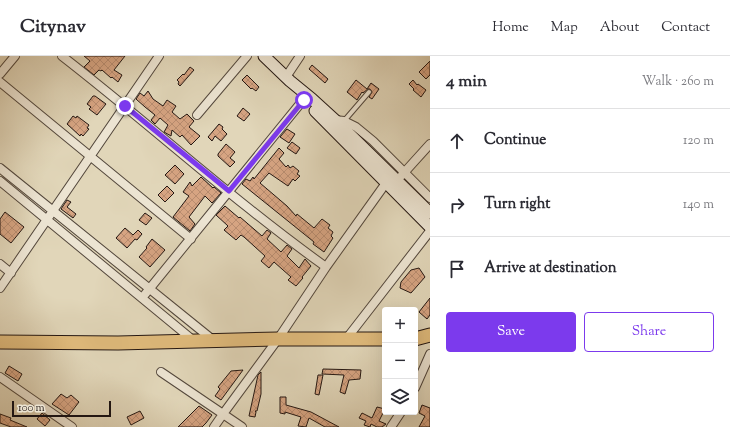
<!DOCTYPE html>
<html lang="en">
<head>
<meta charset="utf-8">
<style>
  :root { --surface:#fff; --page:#f2f2f3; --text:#2b2b33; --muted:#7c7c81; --line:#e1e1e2; --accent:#7c3aed }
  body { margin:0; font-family:"Sorts Mill Goudy",serif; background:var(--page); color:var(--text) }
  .controls { position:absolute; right:12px; bottom:12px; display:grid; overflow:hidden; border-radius:4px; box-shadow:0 4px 16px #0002 }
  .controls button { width:36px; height:36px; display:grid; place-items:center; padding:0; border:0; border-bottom:1px solid var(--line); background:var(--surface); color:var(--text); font:20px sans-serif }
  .scale { position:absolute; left:12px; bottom:10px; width:99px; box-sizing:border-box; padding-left:4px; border:2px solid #241712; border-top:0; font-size:11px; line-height:14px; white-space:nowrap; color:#241712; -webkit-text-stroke:3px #ece4d2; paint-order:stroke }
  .stop { position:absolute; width:12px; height:12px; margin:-9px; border:3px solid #7c3aed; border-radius:50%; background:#fff }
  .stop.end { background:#7c3aed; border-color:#fff; box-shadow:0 1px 4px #0008 }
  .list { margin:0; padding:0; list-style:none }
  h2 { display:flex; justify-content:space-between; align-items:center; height:52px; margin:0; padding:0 16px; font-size:17px }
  h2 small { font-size:13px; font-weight:400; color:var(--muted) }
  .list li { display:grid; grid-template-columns:26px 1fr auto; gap:12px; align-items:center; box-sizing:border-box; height:64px; padding:0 16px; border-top:1px solid var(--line) }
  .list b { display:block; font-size:15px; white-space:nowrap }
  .list em { font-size:13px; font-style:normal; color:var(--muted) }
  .actions { display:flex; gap:8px; padding:12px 16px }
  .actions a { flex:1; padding:9px 0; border:1px solid var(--accent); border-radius:4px; text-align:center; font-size:14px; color:var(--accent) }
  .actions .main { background:var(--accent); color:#fff }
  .icon { flex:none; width:22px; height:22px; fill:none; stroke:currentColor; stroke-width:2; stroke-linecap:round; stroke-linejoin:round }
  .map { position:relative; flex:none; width:430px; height:371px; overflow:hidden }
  header { display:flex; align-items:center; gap:24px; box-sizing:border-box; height:56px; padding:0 20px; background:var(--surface); border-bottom:1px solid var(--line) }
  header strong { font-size:19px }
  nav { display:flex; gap:22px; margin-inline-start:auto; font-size:14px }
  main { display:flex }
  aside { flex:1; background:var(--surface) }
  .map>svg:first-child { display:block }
</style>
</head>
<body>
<header>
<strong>Citynav</strong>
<nav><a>Home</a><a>Map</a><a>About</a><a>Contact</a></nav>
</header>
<main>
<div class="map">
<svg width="430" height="371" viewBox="0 0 430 371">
  <defs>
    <pattern id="building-cross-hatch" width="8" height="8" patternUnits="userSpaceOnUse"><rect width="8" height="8" fill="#d6a482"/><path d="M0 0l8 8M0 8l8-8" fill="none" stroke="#b88c6f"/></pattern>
  </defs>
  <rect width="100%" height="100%" fill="#e1d6b9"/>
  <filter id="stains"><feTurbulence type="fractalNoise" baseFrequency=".005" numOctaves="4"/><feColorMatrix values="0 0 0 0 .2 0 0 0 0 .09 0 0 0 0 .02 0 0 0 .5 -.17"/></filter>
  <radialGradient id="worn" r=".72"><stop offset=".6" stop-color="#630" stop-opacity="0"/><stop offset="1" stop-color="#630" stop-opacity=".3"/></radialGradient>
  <path fill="url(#building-cross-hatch)" stroke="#241712" d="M84,0H125L114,14L122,19L118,26L112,21L111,22L102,14L101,15L99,14L94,19L84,11L90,5Z
    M430,5V19L426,23L419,16Z
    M312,9L328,23L325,27L309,13Z
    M190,11L194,14L180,30L178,28L179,26L177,24L183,18L184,19Z
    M247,19L259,31L256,35L252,32L251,33L242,24Z
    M356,24L367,33L371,27L379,33L372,43L369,41L372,36L370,33H368L363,37L362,36L357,44L347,36Z
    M413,24L417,29L418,28L426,34L421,41L413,34L414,33L409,28Z
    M148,35L153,43L163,50L167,44L176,50L172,56L180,63L187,58L194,65L189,71L200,80L191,89L182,79L180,81L172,74L171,80L164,76L168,69L160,62L155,68L151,64L155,59L145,51L136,43L140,37L144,40Z
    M93,40H95L106,48L97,59L89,53L91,51L87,48Z
    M243,52L250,58L244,65L237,60Z
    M73,60L76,62L77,60L89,69L87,72L89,73L83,80L81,78L80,80L67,68Z
    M219,68L223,71L222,73L227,78L221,85L215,80L212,85L208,81Z
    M287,73L295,78L289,87L280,81Z
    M292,86L300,92L296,98L287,92Z
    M226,88L235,96L230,102L235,106L230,111L218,100V98Z
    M279,92L284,97L279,103L286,111L288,109L290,112L293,110L299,115L297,118L300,120L295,125L293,123L288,130L269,117L260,127L287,150L296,160L297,158L314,172L322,163L330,169L328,172L333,176L331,180L333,182L324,196L313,188L314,186L242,128L246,123L250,125L253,121L254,123Z
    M175,109L184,118L175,128L165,119Z
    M201,121L213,132L214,131L221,137L212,147L205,140L199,148L189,161L195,168L190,175L173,161L189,140L183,136L190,126L192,130Z
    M167,130L174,137L165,146L158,139Z
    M67,144L71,146L67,151L76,158L73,162L61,153Z
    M225,150L239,162L240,161L262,180L267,174L271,177L267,183L281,196L287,189L292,193L287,200L299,212L305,203L311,210L302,221L303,222L296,230L288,224L291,221L274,206L269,212L261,205L265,200L244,181L241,179L236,184L224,174L228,170L216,159Z
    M5,156L24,171L11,187L0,178V163Z
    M145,157L152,162L146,169L139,164Z
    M125,172L133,179L138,174L142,178L137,184L135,183L127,192L116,182Z
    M152,183L165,194L150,211L139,201L147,192L146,191Z
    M419,212L425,221L411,237L400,232L401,226L411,214Z
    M430,242V259L427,263L419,256Z
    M9,310L22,318L18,325L5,317Z
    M323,313L361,314L360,323L349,324L345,338L340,336L344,319L322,318Z
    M243,314L221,344L215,340L220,333L218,331L231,315Z
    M261,316V338L257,355H255L256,356L255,361L249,360L258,319Z
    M318,319H323L319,339L315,338Z
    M61,338L67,342L71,339L79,346L69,359L52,348Z
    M280,341H286V349L311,356L339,371H325L309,362L306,371L298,370L301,361L285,356V358L280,357Z
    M422,349L430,352V371H419L425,360L419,357Z
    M199,350L212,359L206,367L202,371H178Z
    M377,351L385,353L379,365L386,368L382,371H377L371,368L370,371L364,369L366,365L359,362L362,357L372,362Z
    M140,355L144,362L131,369L127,361Z
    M42,357L50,364L45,370L37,363Z
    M0,358L11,362L10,364L27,371H11L0,367Z"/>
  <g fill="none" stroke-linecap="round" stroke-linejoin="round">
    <defs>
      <path id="service" d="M344,65L369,36"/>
      <path id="minor" d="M62,0C151,69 235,146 326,211
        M0,18L15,0
        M286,21L300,0
        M0,26L191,183
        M197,59L247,0
        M335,64L344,65L356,71L373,85L430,142
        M0,112L213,284
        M402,119L430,88
        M0,125L194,285
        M0,208L11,217
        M0,232L159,0
        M142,242L304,43
        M347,282L430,175
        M161,316L223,358L214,371
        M0,321L72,371
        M415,332L430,298
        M242,371L223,358L278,283L326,211L386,127
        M391,371L401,356"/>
      <path id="secondary" d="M264,0L290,25L312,43L335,64L430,157
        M315,55L430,171"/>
      <path id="trunk" d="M415,283L430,279
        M0,286L118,287L278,283H385"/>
    </defs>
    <use href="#service" stroke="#53473c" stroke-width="6"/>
    <use href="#minor" stroke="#53473c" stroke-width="10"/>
    <use href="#secondary" stroke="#241712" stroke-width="13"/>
    <use href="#trunk" stroke="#241712" stroke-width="15"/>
    <use href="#service" stroke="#ece4d2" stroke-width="4"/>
    <use href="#minor" stroke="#ece4d2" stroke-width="8"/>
    <use href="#secondary" stroke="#ece4d2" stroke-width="11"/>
    <use href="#trunk" stroke="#e0bb7c" stroke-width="13"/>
  </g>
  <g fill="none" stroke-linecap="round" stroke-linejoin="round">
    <path stroke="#7c3aed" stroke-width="5" d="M125,50L229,135L304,44"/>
  </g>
  <rect width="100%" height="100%" filter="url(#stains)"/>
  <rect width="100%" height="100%" fill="url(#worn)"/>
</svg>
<div class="controls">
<button>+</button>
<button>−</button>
<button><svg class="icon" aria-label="layers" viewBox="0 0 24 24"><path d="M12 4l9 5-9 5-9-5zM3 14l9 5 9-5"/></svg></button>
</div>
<div class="scale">100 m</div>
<div class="stop" style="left:304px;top:44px"></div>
<div class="stop end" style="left:125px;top:50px"></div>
</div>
<aside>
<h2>4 min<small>Walk · 260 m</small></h2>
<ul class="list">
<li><svg class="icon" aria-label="ahead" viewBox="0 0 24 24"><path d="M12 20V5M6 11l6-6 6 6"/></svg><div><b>Continue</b></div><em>120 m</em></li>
<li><svg class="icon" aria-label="right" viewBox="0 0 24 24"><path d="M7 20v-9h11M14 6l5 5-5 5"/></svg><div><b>Turn right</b></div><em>140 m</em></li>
<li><svg class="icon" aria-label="arrive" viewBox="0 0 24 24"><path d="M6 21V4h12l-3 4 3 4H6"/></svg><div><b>Arrive at destination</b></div></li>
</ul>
<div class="actions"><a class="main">Save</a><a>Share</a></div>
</aside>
</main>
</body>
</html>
